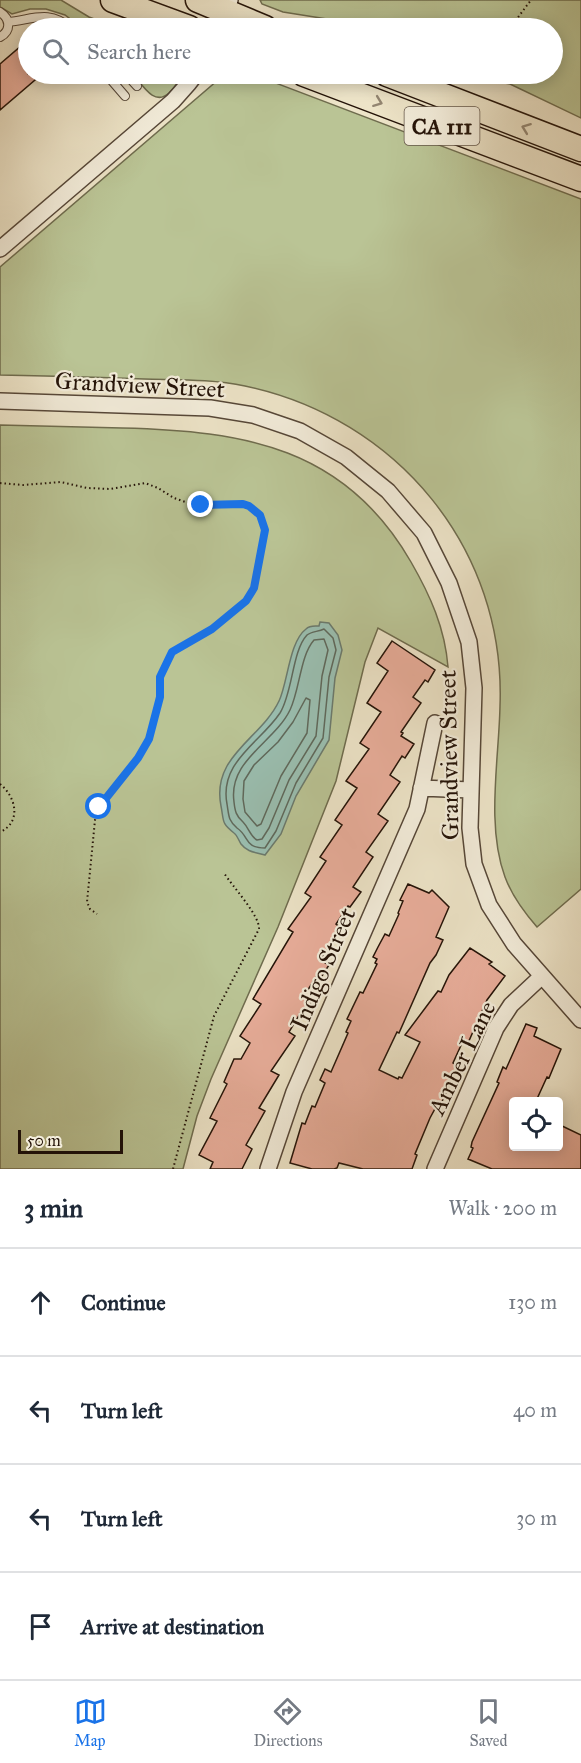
<!DOCTYPE html>
<html lang="en">
<head>
<meta charset="utf-8">
<style>
  :root { --surface:#fff; --page:#f6f6f7; --text:#1f2937; --muted:#747a83; --line:#e0e1e3; --accent:#1a73e8 }
  body { margin:0; font-family:"IM FELL Great Primer",serif; background:var(--page); color:var(--text) }
  .controls { position:absolute; right:18px; bottom:18px; display:grid; overflow:hidden; border-radius:6px; box-shadow:0 3px 15px #0003 }
  .controls button { width:54px; height:54px; display:grid; place-items:center; padding:0; border:0; border-bottom:2px solid var(--line); background:var(--surface); color:var(--text); font:30px sans-serif }
  .scale { position:absolute; left:18px; bottom:15px; width:105px; box-sizing:border-box; padding-left:6px; border:3px solid #241308; border-top:0; font-size:16px; line-height:21px; white-space:nowrap; color:#241308; -webkit-text-stroke:4px #f3eddb; paint-order:stroke }
  .stop { position:absolute; width:18px; height:18px; margin:-14px; border:4px solid #1a73e8; border-radius:50%; background:#fff }
  .stop.end { background:#1a73e8; border-color:#fff; box-shadow:0 2px 6px #0008 }
  .list { margin:0; padding:0; list-style:none }
  h2 { display:flex; justify-content:space-between; align-items:center; height:78px; margin:0; padding:0 24px; font-size:26px }
  h2 small { font-size:20px; font-weight:400; color:var(--muted) }
  .list li { display:grid; grid-template-columns:39px 1fr auto; gap:18px; align-items:center; box-sizing:border-box; height:108px; padding:0 24px; border-top:2px solid var(--line) }
  .list b { display:block; font-size:22px; white-space:nowrap }
  .list em { font-size:20px; font-style:normal; color:var(--muted) }
  .icon { flex:none; width:33px; height:33px; fill:none; stroke:currentColor; stroke-width:2; stroke-linecap:round; stroke-linejoin:round }
  .map { position:relative; flex:none; width:581px; height:1169px; overflow:hidden }
  .search { position:absolute; background:var(--surface); box-shadow:0 3px 15px #0003; left:18px; right:18px; top:18px; height:66px; display:flex; align-items:center; gap:15px; box-sizing:border-box; padding:0 21px; border-radius:33px; color:var(--muted); font-size:22px }
  .sheet { height:510px; background:var(--surface) }
  nav { display:flex; justify-content:space-around; align-items:center; box-sizing:border-box; height:84px; border-top:2px solid var(--line); background:var(--surface); font-size:16px; color:var(--muted) }
  nav a { display:grid; justify-items:center; gap:3px }
  nav .on { color:var(--accent) }
  .map>svg:first-child { display:block }
</style>
</head>
<body>
<div class="map">
<svg width="581" height="1169" viewBox="0 0 581 1169">
  <rect width="100%" height="100%" fill="#ede4c8"/>
  <filter id="stains"><feTurbulence type="fractalNoise" baseFrequency=".00333" numOctaves="4"/><feColorMatrix values="0 0 0 0 .2 0 0 0 0 .09 0 0 0 0 .02 0 0 0 .5 -.17"/></filter>
  <radialGradient id="worn" r=".72"><stop offset=".6" stop-color="#630" stop-opacity="0"/><stop offset="1" stop-color="#630" stop-opacity=".3"/></radialGradient>
  <path fill="#bac495" stroke="#6f6c4e" stroke-width="1.5" d="M0,0H61L89,17L118,28H82L65,15L46,9H30L12,14L0,7Z
    M260,0H581V118L510,84L456,74H552V28H363L327,19L283,12L262,4Z
    M133,74H182C179,82 175,87 169,93C154,107 142,84 133,74Z
    M225,74H252L581,199V889L537,927C524,912 512,896 505,877C486,826 499,759 500,706C506,549 397,418 245,386C212,379 178,380 144,379C96,377 48,376 0,375V267Z
    M0,425C41,426 82,427 122,428C244,431 345,447 411,562C430,595 445,628 448,667L378,628L365,662L336,781L278,927L211,1079L197,1116L183,1169H0Z"/>
  <path fill="#9abfb1" stroke="#6b7a6d" stroke-width="1.5" d="M320,622L329,623L338,635L342,650L335,678L329,740L296,796L281,834L265,855C256,852 248,853 241,844C239,841 237,835 234,833C221,823 224,821 221,806C211,756 261,739 279,701C288,682 289,642 306,629C310,625 314,626 319,626Z"/>
  <g fill="none" stroke-linecap="round" stroke-linejoin="round">
    <path stroke="#5f695c" stroke-width="1.5" d="M324,629L333,638L336,650L329,677L323,738L296,783L276,831L265,848C244,848 250,837 237,828C228,820 229,816 227,804C219,762 260,743 280,713C293,692 292,651 307,635C312,631 318,632 324,629Z
      M314,640L324,639L328,650L322,676L316,736L289,780L269,828L262,839L257,840C250,836 249,828 243,822C236,816 235,811 234,802C228,760 274,743 290,710C300,689 300,656 314,640Z
      M306,698L310,700L307,733L281,776L261,824L257,826L245,812L243,799L244,781L254,765L278,742L293,722Z"/>
  </g>
  <path fill="#e8ad9a" stroke="#241308" stroke-width="1.5" d="M28,40V74H42L0,110V64Z
    M392,641L435,670L428,682L425,680L413,697L421,703L401,732L403,733L401,736L414,744L405,758L402,756L390,775L400,782L378,814L388,821L366,852L373,857L353,887L361,892L350,907L348,906L336,924L342,929L320,960L329,965L320,979L316,977L304,996L312,1001L305,1014L301,1012L289,1032L295,1036L271,1071L279,1075L259,1108L265,1111L246,1145L252,1149L242,1169H210L213,1162L199,1155L217,1121L210,1118L227,1084L224,1082L234,1059H241L250,1043L240,1036L261,1004L253,999L293,932L288,929L311,897L305,893L326,861L320,857L342,825L335,820L357,788L346,781L369,749L360,743L381,712L367,703L388,671L377,663Z
    M408,884L429,893L432,890L449,907L436,937L443,940L436,955L430,963L399,1033L397,1032L379,1070L398,1079L399,1077L402,1078L420,1042L405,1035L438,991L441,992L449,975L470,948L492,962L489,964L505,976L487,1000L468,1043L463,1041L453,1063L458,1066L439,1108L436,1107L430,1118L415,1154L417,1155L412,1169H363L339,1163L337,1168L334,1169H312L290,1163L302,1123L305,1124L312,1106L315,1107L325,1083L320,1080L325,1069L331,1072L348,1033L346,1032L351,1021L347,1019L360,992L363,993L377,964L375,963L377,959L373,957L378,947L385,934L389,936L399,914L398,913L403,901L400,900Z
    M526,1024L537,1028L534,1036L561,1049L549,1078L547,1077L536,1101H513V1146H558V1124L581,1135V1169H492L468,1159L473,1148L471,1147L472,1142L499,1083L497,1082L503,1067L506,1069Z"/>
  <g fill="none" stroke-linecap="round" stroke-linejoin="round">
    <defs>
      <path id="lane" d="M0,12C11,19 11,31 0,37
        M8,22C32,20 49,9 70,28
        M106,74L125,96
        M126,74L137,86"/>
      <path id="street" d="M217,28L230,0
        M0,249L173,101L189,83L196,74
        M0,401L210,408L253,415L300,431L346,457L388,491L424,533L449,583L469,642L474,688L470,828L474,864L489,905L514,944L581,1020
        M421,788L471,790
        M268,1169L294,1092L417,809L435,723
        M435,1169L496,1028L511,1005L542,976"/>
      <path id="primary" d="M113,0L189,28
        M198,0L265,28
        M304,74L581,179
        M387,74L581,149"/>
    </defs>
    <use href="#lane" stroke="#564738" stroke-width="10"/>
    <use href="#street" stroke="#564738" stroke-width="18"/>
    <use href="#primary" stroke="#241308" stroke-width="27"/>
    <path stroke="#241308" stroke-width="2" stroke-dasharray="1.5 3" stroke-linecap="butt" d="M370,27L373,28
      M510,28L531,0
      M0,483L23,485L61,482L87,488L110,489L145,483L158,488L174,498L191,504H243L249,506L260,515L265,530L254,588L246,601L237,610L212,629L177,647L167,658L160,677V697L154,727L149,739L138,758L104,801L95,820L87,902L90,909L97,914
      M0,784C16,797 22,822 0,832
      M173,1169L214,1016L259,929C260,916 233,887 224,873"/>
    <use href="#lane" stroke="#f3eddb" stroke-width="8"/>
    <use href="#street" stroke="#f3eddb" stroke-width="15"/>
    <use href="#primary" stroke="#ede4c8" stroke-width="24"/>
  </g>
  <defs><path id="oneway-chevron" d="M-2-3.5L2.5 0L-2 3.5" fill="none" stroke-width="1.6" stroke-linecap="round" stroke-linejoin="round" transform="scale(1.5)"/></defs>
  <g stroke="#938672">
    <use href="#oneway-chevron" transform="translate(378 102) rotate(21)"/>
    <use href="#oneway-chevron" transform="translate(526 128) rotate(-159)"/>
  </g>
  <g fill="none" stroke-linecap="round" stroke-linejoin="round">
    <path stroke="#1a73e8" stroke-width="8" d="M99,807L138,758L149,739L160,697V677L172,652L212,629L246,601L254,588L265,530L260,515L249,506L243,504L201,505"/>
  </g>
  <g text-anchor="middle" dominant-baseline="central" stroke-width="4.5" stroke-linejoin="round" paint-order="stroke">
    <rect fill="#f3eddb" stroke="#625447" stroke-width="1.5" x="404.5" y="107" width="75" height="38" rx="4.5"/>
    <g font-size="22" font-weight="bold" fill="#241308">
      <text x="442" y="126">CA 111</text>
    </g>
    <g font-size="24" fill="#241308" stroke="#f3eddb">
      <text transform="translate(140 385) rotate(3)">Grandview Street</text>
      <text transform="translate(449 755) rotate(-91)">Grandview Street</text>
      <text transform="translate(323 969) rotate(-67)">Indigo Street</text>
      <text transform="translate(462 1058) rotate(-64)">Amber Lane</text>
    </g>
  </g>
  <rect width="100%" height="100%" filter="url(#stains)"/>
  <rect width="100%" height="100%" fill="url(#worn)"/>
</svg>
<div class="controls">
<button><svg class="icon" aria-label="locate" viewBox="0 0 24 24"><circle cx="12" cy="12" r="6"/><path d="M12 2v4M12 18v4M2 12h4M18 12h4"/></svg></button>
</div>
<div class="scale">50 m</div>
<div class="stop" style="left:99px;top:807px"></div>
<div class="stop end" style="left:201px;top:505px"></div>
<div class="search"><svg class="icon" aria-label="search" viewBox="0 0 24 24"><circle cx="10" cy="10" r="6"/><path d="M15 15l6 6"/></svg>Search here</div>
</div>
<section class="sheet">
<h2>3 min<small>Walk · 200 m</small></h2>
<ul class="list">
<li><svg class="icon" aria-label="ahead" viewBox="0 0 24 24"><path d="M12 20V5M6 11l6-6 6 6"/></svg><div><b>Continue</b></div><em>130 m</em></li>
<li><svg class="icon" aria-label="left" viewBox="0 0 24 24"><path d="M17 20v-9H6M10 6l-5 5 5 5"/></svg><div><b>Turn left</b></div><em>40 m</em></li>
<li><svg class="icon" aria-label="left" viewBox="0 0 24 24"><path d="M17 20v-9H6M10 6l-5 5 5 5"/></svg><div><b>Turn left</b></div><em>30 m</em></li>
<li><svg class="icon" aria-label="arrive" viewBox="0 0 24 24"><path d="M6 21V4h12l-3 4 3 4H6"/></svg><div><b>Arrive at destination</b></div></li>
</ul>
</section>
<nav>
<a class="on"><svg class="icon" aria-label="map" viewBox="0 0 24 24"><path d="M3 6l6-2 6 2 6-2v14l-6 2-6-2-6 2zM9 4v14M15 6v14"/></svg>Map</a>
<a><svg class="icon" aria-label="directions" viewBox="0 0 24 24"><path d="M12 3l9 9-9 9-9-9zM9 14v-3h6M13 9l2 2-2 2"/></svg>Directions</a>
<a><svg class="icon" aria-label="saved" viewBox="0 0 24 24"><path d="M7 4h10v16l-5-4-5 4z"/></svg>Saved</a>
</nav>
</body>
</html>
